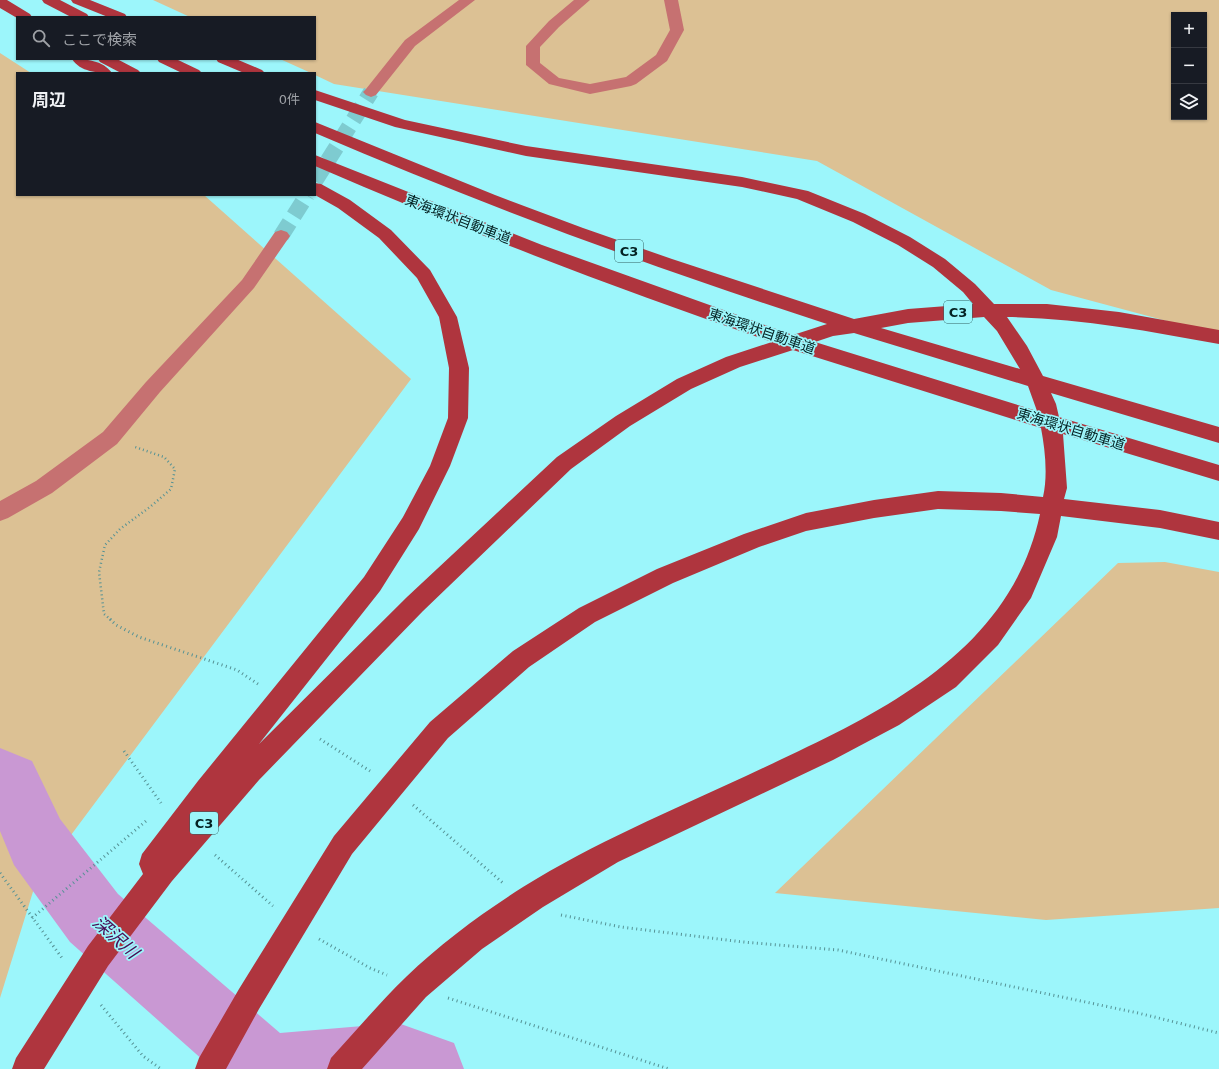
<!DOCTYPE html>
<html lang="ja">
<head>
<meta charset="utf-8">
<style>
  :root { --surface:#171b24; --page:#242831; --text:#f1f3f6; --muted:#9ea1a6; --line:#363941 }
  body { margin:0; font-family:"DejaVu Sans","Noto Sans JP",sans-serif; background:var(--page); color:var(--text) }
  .controls { position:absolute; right:12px; top:12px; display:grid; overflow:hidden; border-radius:0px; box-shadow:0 1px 3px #0004 }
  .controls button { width:36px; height:36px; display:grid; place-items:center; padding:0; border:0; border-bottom:1px solid var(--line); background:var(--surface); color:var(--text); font:20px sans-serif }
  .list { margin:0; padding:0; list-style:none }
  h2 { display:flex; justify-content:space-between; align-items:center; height:52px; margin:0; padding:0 16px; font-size:17px }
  h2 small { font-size:13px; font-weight:400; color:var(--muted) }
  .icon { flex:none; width:22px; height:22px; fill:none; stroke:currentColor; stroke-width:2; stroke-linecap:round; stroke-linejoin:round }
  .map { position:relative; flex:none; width:1219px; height:1069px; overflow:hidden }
  .search { position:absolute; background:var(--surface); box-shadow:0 1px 3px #0004; left:16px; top:16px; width:300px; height:44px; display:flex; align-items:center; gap:10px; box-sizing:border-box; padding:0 14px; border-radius:0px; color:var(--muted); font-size:15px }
  .panel { position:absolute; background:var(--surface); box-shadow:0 1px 3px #0004; left:16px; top:72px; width:300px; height:124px; border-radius:0px }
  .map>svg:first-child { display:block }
</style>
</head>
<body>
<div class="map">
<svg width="1219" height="1069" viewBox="0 0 1219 1069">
  <rect width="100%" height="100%" fill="#9cf6fb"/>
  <path fill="#dcc194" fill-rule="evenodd" d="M153,0H1219V335L1051,290L817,161L334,84L315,75V73H311L280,59H315V17H190ZM1174,15H1204V117H1174Z
    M0,53L31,73H17V195H204L411,379L36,882L0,998Z
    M1165,562L1219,572V908L1046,920L775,893L1118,563Z"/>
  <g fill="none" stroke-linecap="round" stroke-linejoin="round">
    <path fill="#c998d3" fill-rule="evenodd" d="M0,748L32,761L60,819L118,894L280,1033L398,1023L454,1043L464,1069H213L70,942L14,865L0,831Z"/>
    <path stroke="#7ecbd0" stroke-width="16" stroke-dasharray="16 8" stroke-linecap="butt" d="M315,181L371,92
      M281,236L307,195"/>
    <path stroke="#559295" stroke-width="2.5" stroke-dasharray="1 3" stroke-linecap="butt" d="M111,620L104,614L99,572L105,545L120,529L150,507L171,489L175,469L164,457L135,447"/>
    <path stroke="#559295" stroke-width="3" stroke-dasharray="1 3.5" stroke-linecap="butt" d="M110,619L116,625L139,637L237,670L258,684
      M320,739L370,771
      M124,751L161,803
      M413,805L503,883
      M215,855L273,906
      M0,873L62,958
      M561,915L621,927L743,942L838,950L1138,1013L1219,1033
      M32,918L146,821
      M319,939L370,968L387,975
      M448,998L669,1069
      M101,1005L143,1056L161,1069"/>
    <path fill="#c67171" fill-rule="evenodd" d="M459,0H475L415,46L376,95L371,97L366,95L363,92L366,89L405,40Z
      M574,0H590L559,27L540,47V63L559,78L590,84L626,77L656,55L670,30L664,0H678L684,30L667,61L636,84L631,86L590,94L549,84L526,65V46L549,21Z
      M281,230L287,232L290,236L254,288L160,392L117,444L52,493L8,518L0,521V501L36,481L103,432L146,382L242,280L275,232Z"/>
    <path fill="#af353e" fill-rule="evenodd" d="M0,0H7L30,14L32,17H17V18L0,8Z
      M42,0H60L87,14L89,17H71L44,3Z
      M71,0H90L125,14L127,17H108L73,3Z
      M72,59C85,59 103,60 112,73C98,73 80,72 72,59Z
      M98,59H117L138,70L141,73H121L100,62Z
      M157,59H176L199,70L202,73H182L159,62Z
      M216,59H236L262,70L265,73H244L218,62Z
      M315,90L405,120L526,146L742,177L808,191L865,214L910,237L945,259L975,284L994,304H1047L1119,312L1219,330V344C1148,331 1079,318 1007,317L1027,346L1043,376L1219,427V443L1051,393L1056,404L1059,417L1219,465V481L1063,434L1067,488L1064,499L1160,510L1219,522V540L1160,528L1061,516L1057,537L1031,598L998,645L956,687L899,725L833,760L618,862L543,907L482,949L426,997L362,1069H327L331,1058C356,1031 380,1002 406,977C441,943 482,913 523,887C594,843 670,811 746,776C867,719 1009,660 1040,514L1001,511L938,509L874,518L806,531L759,547L673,583L595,622L529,667L448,738L352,854L259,1009L226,1069H195L199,1058L239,989L334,836L430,722L513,651L579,608L657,569L744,534L806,513L874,500L938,491L1001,493L1043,497C1048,475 1045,449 1041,428L793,350L740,367L691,389L630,426L571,469L423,611L259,780L172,881L108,966L44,1069H12L16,1058L88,946L143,874L139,864L142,854L198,781L364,577L403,517L430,466L448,418L449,368L439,317L417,278L379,238L338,208L315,195V183L321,184L350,200L391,230L430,270L457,317L469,368L468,418L450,466L419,529L380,591L259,744L407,597L557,457L616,416L677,379L726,357L772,342C618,289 465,231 315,166V155L542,245L793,335L827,324C654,268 483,205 315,133V122L495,195L583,228L672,259L854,319L908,309L973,304L963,292L933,267L898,245L853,222L797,199L742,187L526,156L395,127L315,100ZM984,317L997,331L1020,369L881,328L908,323ZM854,333L1028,386L1037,411L815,342L833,336Z"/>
  </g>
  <g text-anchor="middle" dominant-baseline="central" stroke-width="3.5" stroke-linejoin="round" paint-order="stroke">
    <g fill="#9cf6fb" stroke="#326163" stroke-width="1">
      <rect x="615" y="240" width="28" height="22" rx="3"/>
      <rect x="944" y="301" width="28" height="22" rx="3"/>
      <rect x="190" y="812" width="28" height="22" rx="3"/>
    </g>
    <g font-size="13" font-weight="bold" fill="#042122">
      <text x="629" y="251">C3</text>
      <text x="958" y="312">C3</text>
      <text x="204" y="823">C3</text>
    </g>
    <g font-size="14" fill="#042122" stroke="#9cf6fb">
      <text transform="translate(458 219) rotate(21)">東海環状自動車道</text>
      <text transform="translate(762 331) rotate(19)">東海環状自動車道</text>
      <text transform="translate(1071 429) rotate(17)">東海環状自動車道</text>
    </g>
    <g font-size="18" font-style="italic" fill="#490c54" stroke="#9cf6fb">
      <text transform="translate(116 937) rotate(42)">深沢川</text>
    </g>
  </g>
</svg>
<div class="controls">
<button>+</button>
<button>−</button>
<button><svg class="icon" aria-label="layers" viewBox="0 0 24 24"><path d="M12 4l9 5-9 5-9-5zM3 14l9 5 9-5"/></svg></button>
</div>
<div class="search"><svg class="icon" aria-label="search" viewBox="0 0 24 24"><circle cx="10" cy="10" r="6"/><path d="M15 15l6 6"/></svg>ここで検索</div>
<section class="panel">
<h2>周辺<small>0件</small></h2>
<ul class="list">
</ul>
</section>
</div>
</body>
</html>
